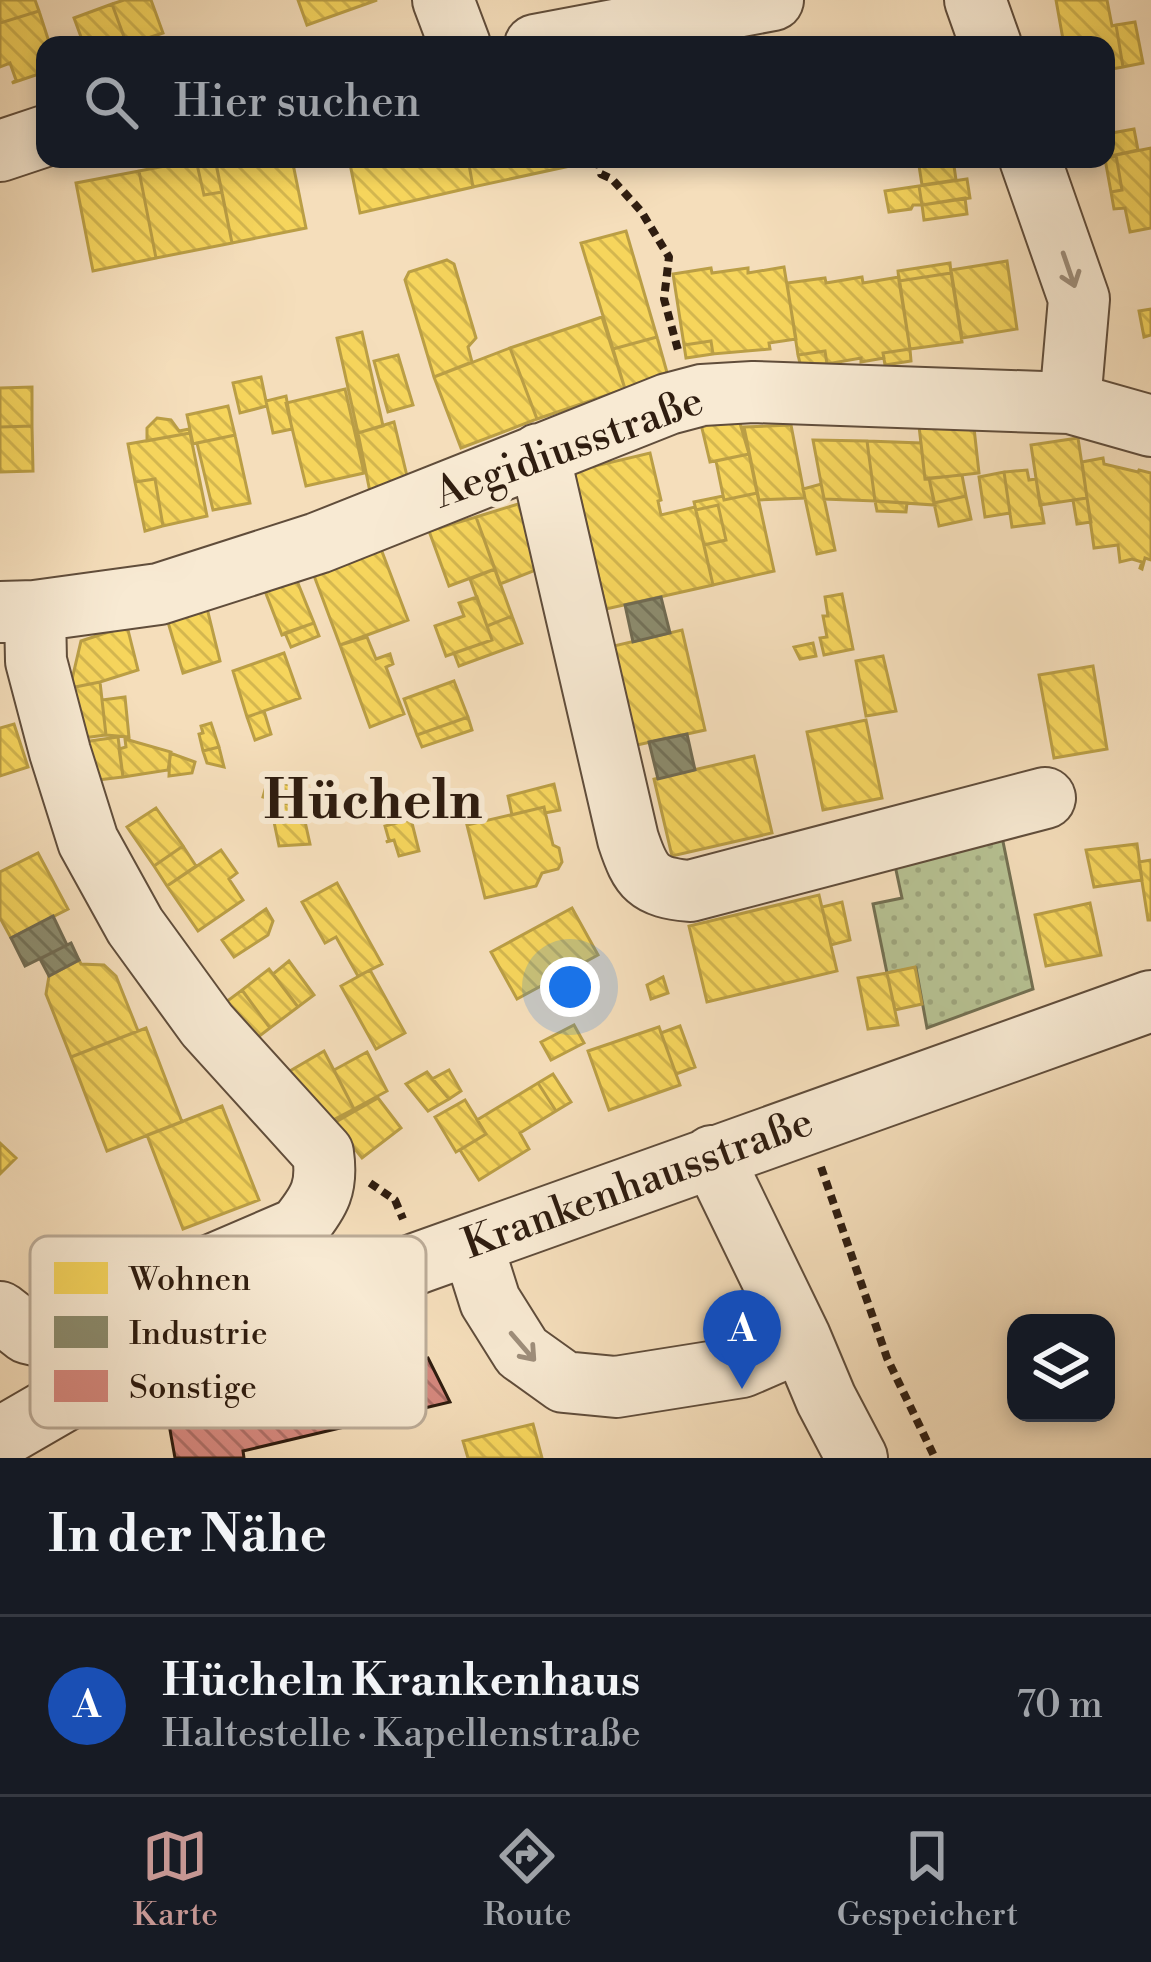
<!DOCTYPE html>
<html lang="de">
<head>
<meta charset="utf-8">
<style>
  :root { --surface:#171b24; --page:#20242c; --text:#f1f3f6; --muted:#9ea1a6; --line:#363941; --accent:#c59692 }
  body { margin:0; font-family:"Libre Bodoni",serif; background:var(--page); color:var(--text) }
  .controls { position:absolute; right:36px; bottom:36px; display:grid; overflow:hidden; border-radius:24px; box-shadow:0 6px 18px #0003 }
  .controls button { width:108px; height:108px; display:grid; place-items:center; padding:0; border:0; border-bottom:3px solid var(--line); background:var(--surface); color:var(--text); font:60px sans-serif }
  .you { position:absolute; left:570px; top:987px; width:42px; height:42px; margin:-30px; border:9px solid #fff; border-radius:50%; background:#1a73e8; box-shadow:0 0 0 18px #1a73e833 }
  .badge { display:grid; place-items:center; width:78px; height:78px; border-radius:50%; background:var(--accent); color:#fff; font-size:39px; font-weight:700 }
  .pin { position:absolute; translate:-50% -99px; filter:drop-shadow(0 3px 6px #0008) }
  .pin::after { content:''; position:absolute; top:63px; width:42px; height:36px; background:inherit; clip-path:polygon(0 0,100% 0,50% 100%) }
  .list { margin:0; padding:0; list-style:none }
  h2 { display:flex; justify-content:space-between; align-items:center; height:156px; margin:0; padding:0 48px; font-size:51px }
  h2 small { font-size:39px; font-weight:400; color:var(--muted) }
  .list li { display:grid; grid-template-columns:78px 1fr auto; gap:36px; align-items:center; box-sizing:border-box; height:180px; padding:0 48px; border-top:3px solid var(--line) }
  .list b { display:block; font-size:45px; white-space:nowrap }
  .list p { margin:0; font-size:39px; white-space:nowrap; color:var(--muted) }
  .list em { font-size:39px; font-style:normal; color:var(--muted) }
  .icon { flex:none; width:66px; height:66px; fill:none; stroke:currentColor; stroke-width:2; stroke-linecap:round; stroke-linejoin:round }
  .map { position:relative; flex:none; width:1151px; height:1458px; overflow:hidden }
  .search { position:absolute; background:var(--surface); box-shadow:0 6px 18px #0003; left:36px; right:36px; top:36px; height:132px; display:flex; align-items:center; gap:30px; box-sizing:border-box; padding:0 42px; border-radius:24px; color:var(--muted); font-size:45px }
  .sheet { height:336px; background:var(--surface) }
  nav { display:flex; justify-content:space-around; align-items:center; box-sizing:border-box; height:168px; border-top:3px solid var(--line); background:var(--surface); font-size:33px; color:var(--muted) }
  nav a { display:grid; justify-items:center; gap:6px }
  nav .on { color:var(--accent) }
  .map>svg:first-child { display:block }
</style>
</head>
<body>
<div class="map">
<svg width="1151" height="1458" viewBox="0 0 1151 1458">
  <defs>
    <pattern id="grass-dots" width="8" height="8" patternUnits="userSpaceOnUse" patternTransform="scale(3)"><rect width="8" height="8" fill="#b7c293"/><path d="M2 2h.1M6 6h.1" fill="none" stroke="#9ea67e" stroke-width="1.8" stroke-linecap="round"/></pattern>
    <pattern id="homes-back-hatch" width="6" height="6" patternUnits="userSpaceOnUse" patternTransform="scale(3)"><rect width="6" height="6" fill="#f6d55c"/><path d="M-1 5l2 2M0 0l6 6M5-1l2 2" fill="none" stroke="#d3b64f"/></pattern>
    <pattern id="industry-back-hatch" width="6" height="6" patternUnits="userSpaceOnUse" patternTransform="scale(3)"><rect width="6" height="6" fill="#8c8c6e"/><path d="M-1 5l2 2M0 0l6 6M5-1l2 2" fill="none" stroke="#737259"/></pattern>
    <pattern id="building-back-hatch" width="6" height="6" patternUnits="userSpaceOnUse" patternTransform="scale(3)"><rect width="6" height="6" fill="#d6897f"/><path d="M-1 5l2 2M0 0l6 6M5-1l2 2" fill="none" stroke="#ae6f67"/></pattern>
  </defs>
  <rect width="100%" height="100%" fill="#f5debb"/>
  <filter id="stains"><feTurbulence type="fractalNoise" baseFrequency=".00167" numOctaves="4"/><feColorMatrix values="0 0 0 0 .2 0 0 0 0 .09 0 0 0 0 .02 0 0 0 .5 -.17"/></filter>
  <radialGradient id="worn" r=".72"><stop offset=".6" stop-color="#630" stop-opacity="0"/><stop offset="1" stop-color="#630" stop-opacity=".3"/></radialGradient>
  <path fill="url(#grass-dots)" stroke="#737052" stroke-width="3" d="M999,822L1033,989L927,1028L916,968L887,973L873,904L902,898L893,856Z"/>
  <path fill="url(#homes-back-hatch)" stroke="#ba9e45" stroke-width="3" d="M0,0H35L39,11L0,23Z
    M124,0H151L163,33L127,45L112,4Z
    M298,0H377L307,25Z
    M1056,0H1107L1112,26L1116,25L1123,67L1106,70V45H1064Z
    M112,4L127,45H84L74,18Z
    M39,11L50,45H45V72L12,83L16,80L10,63L0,67V23Z
    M1135,22L1143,63L1123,67L1116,25Z
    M1134,129L1138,150L1106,157V134Z
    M1151,148V228L1130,232L1125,208L1114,209L1111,192L1122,190L1116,155Z
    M1116,155L1122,190L1111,192L1105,159Z
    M215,159L222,192L204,195L196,160Z
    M215,159H292L306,228L232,243Z
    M349,159H468L473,187L360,213Z
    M468,159H578L579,164L473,187Z
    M918,159H953L956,180L922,185Z
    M196,160L204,195L222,192L232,243L156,258L139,171Z
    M139,171L156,258L93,271L76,183Z
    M967,179L970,198L922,205L919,186Z
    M919,186L922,205H913L911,209L889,212L885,191Z
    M965,198L967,214L924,220L922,205Z
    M626,231L657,337L613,349L581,243Z
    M447,260L454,264L476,338L468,347L472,362L434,377L405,280L409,272Z
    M1007,261L1017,329L962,338L951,270Z
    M950,263L951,273L899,281L898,271Z
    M784,267L796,339L769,343L770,349L713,354L711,341L684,345L673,274L711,268L712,273L748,268V273Z
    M951,273L962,342L910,349L899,281Z
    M862,277L863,283L899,277L910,349L883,353L884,358L861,362V358L827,364L825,351L798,355L787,283L825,278L826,283Z
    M1151,309V335L1144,337L1139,311Z
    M602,317L625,389L537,419L510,348Z
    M362,332L383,426L358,433L337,338Z
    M657,337L668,376L625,389L613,349Z
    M711,341L713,354L686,358L684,345Z
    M510,348L537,419L461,448L434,377Z
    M910,349L911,361L885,365L883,353Z
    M825,351L827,364L800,363L798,355Z
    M398,355L413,405L388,412L374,361Z
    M261,377L267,406L240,413L233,383Z
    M32,387V426L0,427V388Z
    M345,389L364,473L306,486L286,403Z
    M286,396L292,429L273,433L266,401Z
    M228,406L235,435L193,444L187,415Z
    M737,413L749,454L710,462L700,420Z
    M157,418L171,420L179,431L189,429L190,433L147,441V428Z
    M973,419L979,473L925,479L919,426Z
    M394,422L407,476L370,492L358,433Z
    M791,425L805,498L759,500L744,427Z
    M32,426L33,471L0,472V427Z
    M190,433L207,516L163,526L155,479L135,482L128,444Z
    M235,435L250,503L213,510L197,443Z
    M1078,438L1087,498L1040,505L1031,445Z
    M813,440L867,441L875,501L824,499Z
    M867,441L921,443L925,479L929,478L935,505L875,501Z
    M650,453L661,500L658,501L661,515L695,507L713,585L606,609L574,471Z
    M749,454L757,493L724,500L716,461Z
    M1103,458L1104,464L1138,472L1139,470L1151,473V560L1145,558L1142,569L1140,568L1142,562L1132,559L1120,562L1118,545L1094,548L1082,462Z
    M1027,470L1029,480L1036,479L1044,523L1012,527L1004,472Z
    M1004,472L1010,513L985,517L979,477Z
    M962,475L966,496L934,503L929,478Z
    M155,479L163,526L145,531L135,482Z
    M821,484L835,550L817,554L803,489Z
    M757,493L774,571L713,585L704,545L726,540L718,505L696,510L694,502L723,496L724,500Z
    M966,496L971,519L939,526L934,503Z
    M1087,498L1091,522L1077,524L1073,500Z
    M875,501L907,503L906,512L877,511Z
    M518,504L541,568L500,584L476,517Z
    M718,505L726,540L704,545L696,510Z
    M476,517L495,569L449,586L429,531Z
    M381,549L408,620L340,645L313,573Z
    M291,566L314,623L282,635L260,578Z
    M495,569L512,616L487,626L470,579Z
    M842,594L853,649L824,655L820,638L827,637L823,616H828L825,597Z
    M477,597L492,640L446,656L435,626L464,616L459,603Z
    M205,600L220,661L183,673L165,612Z
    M512,616L522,643L459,666L454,653L492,640L487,626Z
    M314,623L319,636L291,647L285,633Z
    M127,626L138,670L100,682L70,688L81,641Z
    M682,630L705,730L628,747L605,648Z
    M367,637L376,659L390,654L393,664L386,667L404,714L370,727L340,645Z
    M813,643L816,656L800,659L794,647Z
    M284,653L300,698L247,717L233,671Z
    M883,656L896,711L866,716L856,661Z
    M1093,666L1107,749L1054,758L1039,675Z
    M454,681L468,717L417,735L404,699Z
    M100,682L106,735L75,739L70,688Z
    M125,697L129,737L106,735L102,700Z
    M264,711L271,734L255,740L247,717Z
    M468,717L472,730L422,747L417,735Z
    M866,720L882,798L823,810L807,732Z
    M211,723L219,747L203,751L199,734L203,733L201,726Z
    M14,724L28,767L0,776V728Z
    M118,737L123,777L81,782L76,743Z
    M125,739L171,752L168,770L123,777L119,749L126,747Z
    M219,747L224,767L207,763L203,751Z
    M170,753L195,762L192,773L169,776Z
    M754,756L772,833L672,856L654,779Z
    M268,779L297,787L302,808L263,797Z
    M554,784L560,810L545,813L544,807L512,815L508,796Z
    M269,798L302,808L310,844L279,846Z
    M544,807L553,845L559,848L562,862L558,869L542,873L536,886L485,898L467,825Z
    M156,808L183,846L154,866L127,827Z
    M411,819L419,851L399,856L394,840L386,842L389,840L385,826Z
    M1137,844L1142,880L1094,887L1086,850Z
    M183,846L196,866L167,886L154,866Z
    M221,850L237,873L229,879L243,900L198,931L167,886Z
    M38,853L68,909L11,938L0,918V872Z
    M1151,860V920H1148L1139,862Z
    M337,883L382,964L358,976L336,937L325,943L302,902Z
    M819,895L837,971L707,1002L689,926Z
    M842,902L850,940L831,945L822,907Z
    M1090,903L1101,955L1046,966L1035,915Z
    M572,908L598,955L517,999L491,952Z
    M266,909L273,921L268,935L234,957L222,940Z
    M79,960L81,964L104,965L116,976L138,1031L71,1057L46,994L49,976Z
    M289,961L314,995L298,1007L273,974Z
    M915,967L922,1004L895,1010L887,973Z
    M269,969L298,1007L270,1028L242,990Z
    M370,970L405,1033L376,1049L341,986Z
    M887,973L898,1025L868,1029L858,978Z
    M663,977L668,993L651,999L647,985Z
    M242,990L270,1028L250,1043L222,1005Z
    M574,1025L584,1043L551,1060L541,1042Z
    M680,1026L695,1067L676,1074L661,1033Z
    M659,1027L680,1085L609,1110L588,1051Z
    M146,1028L182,1122L107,1151L71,1057Z
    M324,1051L354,1109L333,1120L283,1075Z
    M367,1052L387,1091L354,1109L334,1070Z
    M449,1070L461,1091L449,1099L432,1079Z
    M427,1072L449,1099L428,1111L406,1084Z
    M553,1074L571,1102L556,1111L538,1083Z
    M538,1083L556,1111L520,1133L529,1149L479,1180L460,1150L486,1134L477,1120Z
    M378,1098L401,1128L362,1158L334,1123Z
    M465,1100L486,1134L456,1152L435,1117Z
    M222,1106L259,1200L183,1229L147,1135Z
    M0,1143L16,1158L0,1174Z
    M533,1424L542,1458H468L463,1441Z"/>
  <path fill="url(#industry-back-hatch)" stroke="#706b52" stroke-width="3" d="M661,597L670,633L633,642L625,605Z
    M687,734L695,770L658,779L649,742Z
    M53,916L67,945L25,966L11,938Z
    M71,943L79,960L49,976L40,959Z"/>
  <path fill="url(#building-back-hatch)" stroke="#2f1d10" stroke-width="3" d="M428,1358L450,1402L243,1451L244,1458H175L167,1413Z"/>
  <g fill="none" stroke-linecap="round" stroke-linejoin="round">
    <defs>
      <path id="minor" d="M443,0L460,45
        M975,0L991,45
        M535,45L773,0
        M0,151L45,136
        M1030,159L1079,299L1070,403
        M539,454L628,839C641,878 648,887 690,891L1045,798
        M0,612L35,611L159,594L318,543L668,404L702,395L753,392L1070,403L1151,426
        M712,1156L800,1337L826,1399L857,1458
        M472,1244L490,1301L522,1352L564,1382L616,1387L742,1367L779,1351L800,1337
        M0,1312L27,1333L44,1337L298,1228C320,1201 328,1187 323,1153L207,1025L135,926L88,841L60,752L36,661L35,611
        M0,1438L76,1394L421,1262L1151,1001"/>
    </defs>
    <use href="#minor" stroke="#604d3b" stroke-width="64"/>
    <path stroke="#2f1d10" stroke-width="8" stroke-dasharray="9 6" stroke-linecap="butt" d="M598,159L601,174L612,179L641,211L669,257L664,299L678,350
      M821,1167L887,1358L935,1458
      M370,1183L395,1200L403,1219"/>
    <use href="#minor" stroke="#f8ead3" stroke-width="60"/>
  </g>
  <defs><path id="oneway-shaft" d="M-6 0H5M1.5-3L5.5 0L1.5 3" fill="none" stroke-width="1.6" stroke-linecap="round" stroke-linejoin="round" transform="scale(3)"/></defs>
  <g stroke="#9e8e7b">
    <use href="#oneway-shaft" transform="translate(1069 270) rotate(71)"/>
    <use href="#oneway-shaft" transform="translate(523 1347) rotate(49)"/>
  </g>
  <g text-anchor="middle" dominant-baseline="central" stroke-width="12" stroke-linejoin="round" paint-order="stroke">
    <g font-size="42" fill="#2f1d10" stroke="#f8ead3">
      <text transform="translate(569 448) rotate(-20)">Aegidiusstraße</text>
      <text transform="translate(638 1184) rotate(-20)">Krankenhausstraße</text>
    </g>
    <g font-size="54" font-weight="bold" fill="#2f1d10" stroke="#f8ead3">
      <text x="373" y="802">Hücheln</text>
    </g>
  </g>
  <rect x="30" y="1236" width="396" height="192" rx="18" fill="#f8ead3" stroke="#bcac98" stroke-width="3"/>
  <rect x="54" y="1262" width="54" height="32" fill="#f6d55c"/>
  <rect x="54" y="1316" width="54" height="32" fill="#8c8c6e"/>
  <rect x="54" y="1370" width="54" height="32" fill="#d6897f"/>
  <g font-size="33" fill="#2f1d10">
    <text x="129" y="1290">Wohnen</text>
    <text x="129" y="1344">Industrie</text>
    <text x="129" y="1398">Sonstige</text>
  </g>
  <rect width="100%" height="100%" filter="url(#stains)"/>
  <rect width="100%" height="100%" fill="url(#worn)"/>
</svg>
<div class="controls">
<button><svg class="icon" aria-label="layers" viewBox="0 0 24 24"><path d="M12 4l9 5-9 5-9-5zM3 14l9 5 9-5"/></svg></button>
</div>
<div class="you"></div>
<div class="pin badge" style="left:742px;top:1389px;background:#1a4fb4">A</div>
<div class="search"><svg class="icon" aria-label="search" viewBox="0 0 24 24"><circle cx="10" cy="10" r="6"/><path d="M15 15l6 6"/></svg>Hier suchen</div>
</div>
<section class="sheet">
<h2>In der Nähe<small></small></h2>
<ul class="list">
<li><span class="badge" style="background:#1a4fb4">A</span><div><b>Hücheln Krankenhaus</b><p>Haltestelle · Kapellenstraße</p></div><em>70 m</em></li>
</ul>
</section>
<nav>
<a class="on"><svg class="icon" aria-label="map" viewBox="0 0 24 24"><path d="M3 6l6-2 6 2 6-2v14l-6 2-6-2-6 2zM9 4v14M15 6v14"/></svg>Karte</a>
<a><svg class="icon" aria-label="directions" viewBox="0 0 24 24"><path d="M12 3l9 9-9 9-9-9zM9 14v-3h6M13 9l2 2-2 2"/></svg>Route</a>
<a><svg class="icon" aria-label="saved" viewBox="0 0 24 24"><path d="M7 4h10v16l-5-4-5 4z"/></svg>Gespeichert</a>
</nav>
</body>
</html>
